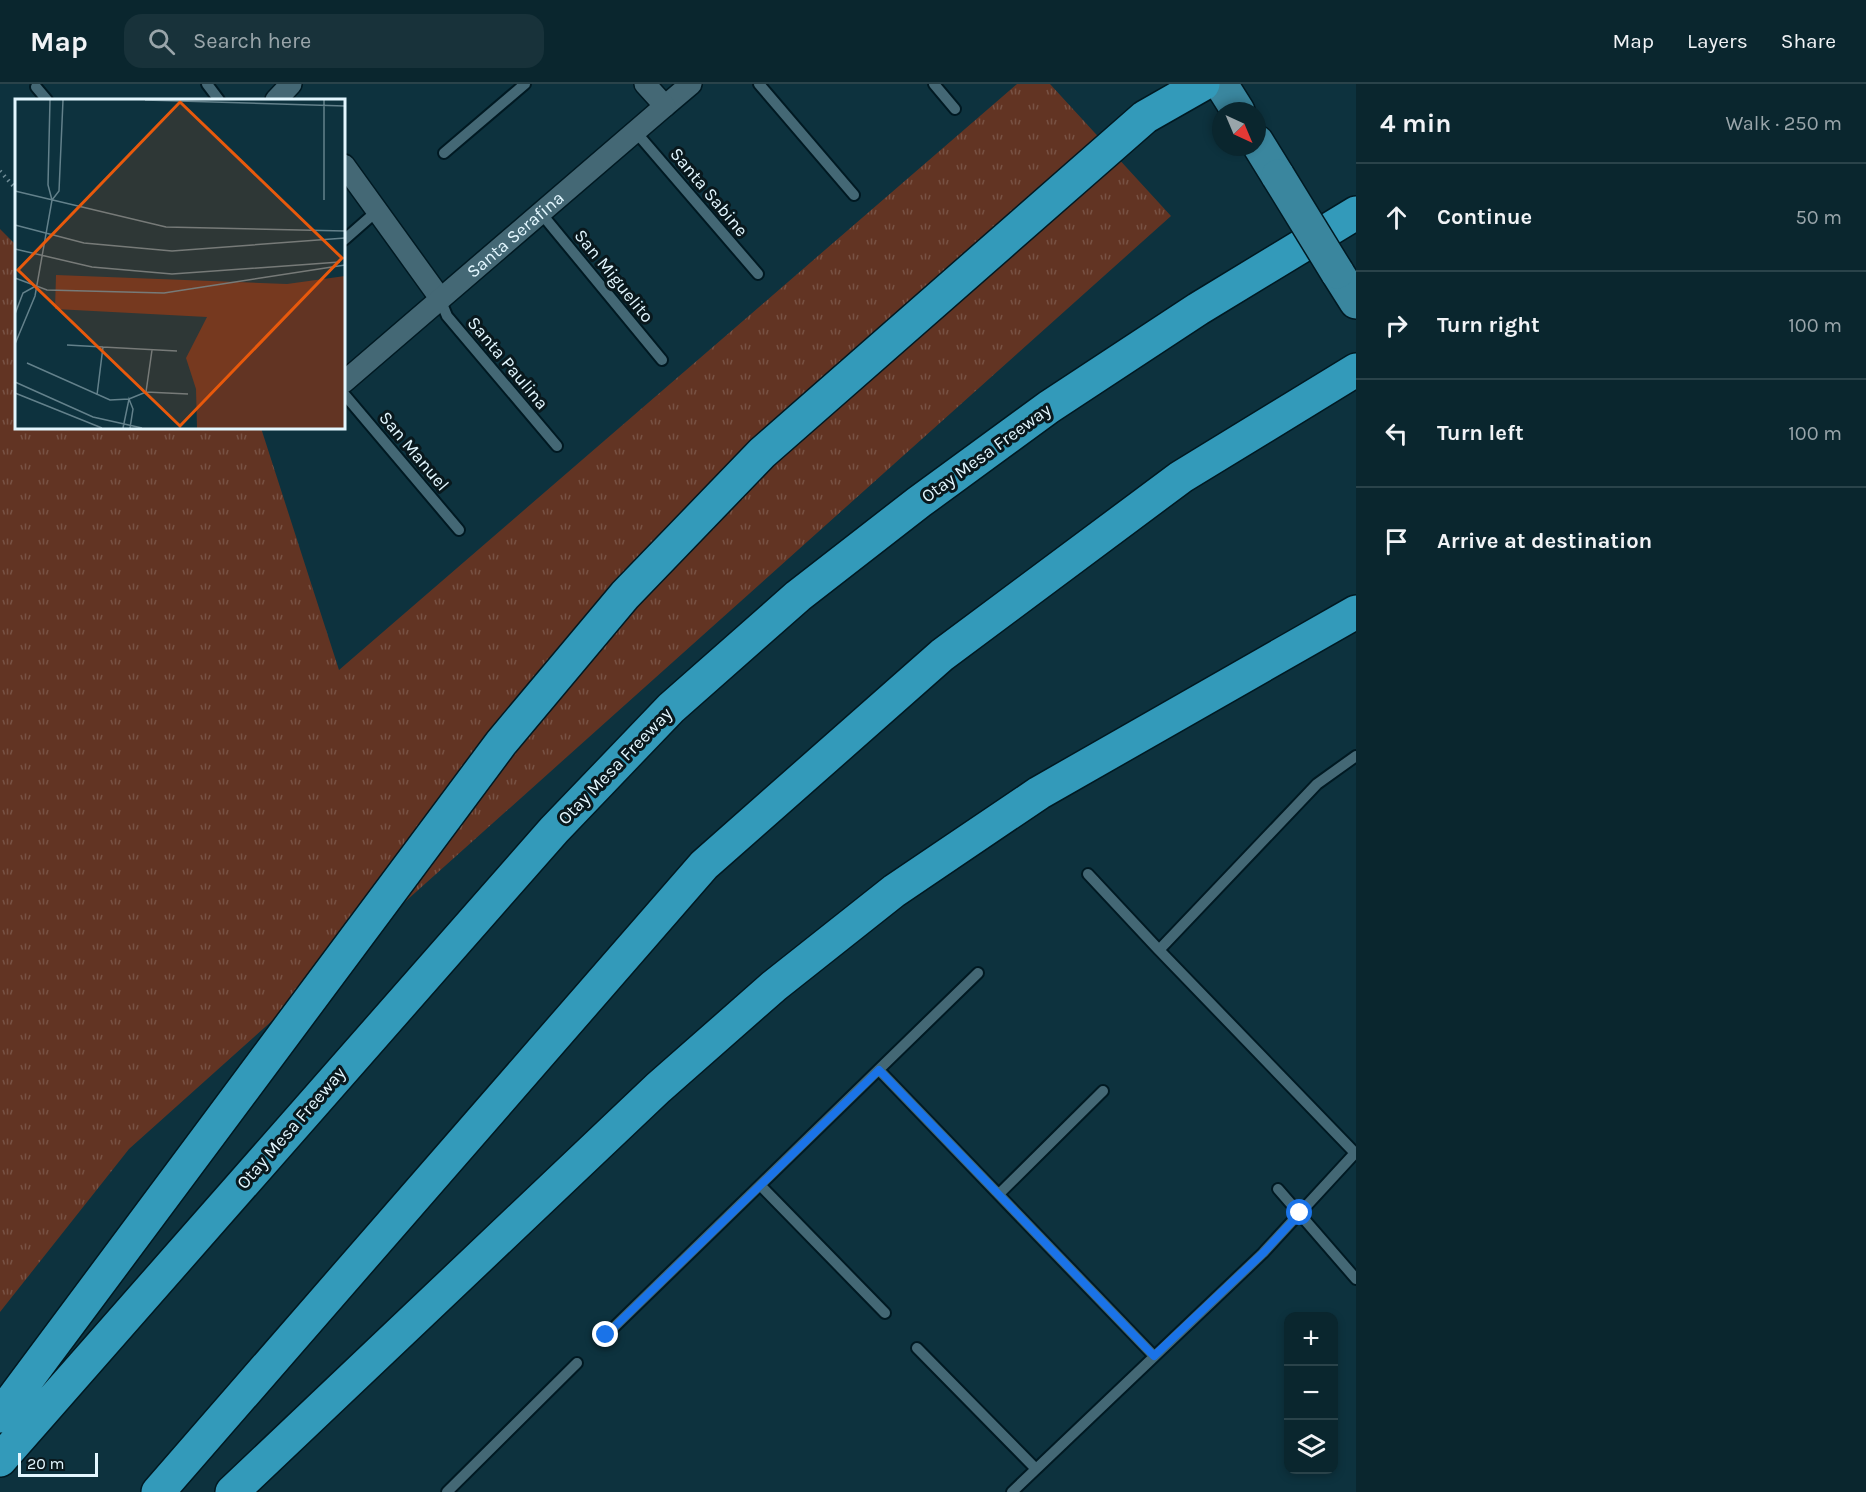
<!DOCTYPE html>
<html lang="en">
<head>
<meta charset="utf-8">
<style>
  :root { --surface:#0a262e; --page:#18323a; --text:#f1f3f6; --muted:#99a5aa; --line:#2a434a }
  body { margin:0; font-family:Karla,sans-serif; background:var(--page); color:var(--text) }
  .controls { position:absolute; right:18px; bottom:18px; display:grid; overflow:hidden; border-radius:12px; box-shadow:0 3px 9px #0003 }
  .controls button { width:54px; height:54px; display:grid; place-items:center; padding:0; border:0; border-bottom:2px solid var(--line); background:var(--surface); color:var(--text); font:30px sans-serif }
  .compass { position:absolute; left:1212px; top:18px; width:54px; height:54px; border-radius:50%; background:var(--surface); box-shadow:0 3px 9px #0003; rotate:136deg }
  .scale { position:absolute; left:18px; bottom:15px; width:80px; box-sizing:border-box; padding-left:6px; border:3px solid #e3f7ff; border-top:0; font-size:16px; line-height:21px; white-space:nowrap; color:#e3f7ff; -webkit-text-stroke:4px #09181d; paint-order:stroke }
  .stop { position:absolute; width:18px; height:18px; margin:-14px; border:4px solid #1a73e8; border-radius:50%; background:#fff }
  .stop.end { background:#1a73e8; border-color:#fff; box-shadow:0 2px 6px #0008 }
  .list { margin:0; padding:0; list-style:none }
  h2 { display:flex; justify-content:space-between; align-items:center; height:78px; margin:0; padding:0 24px; font-size:26px }
  h2 small { font-size:20px; font-weight:400; color:var(--muted) }
  .list li { display:grid; grid-template-columns:39px 1fr auto; gap:18px; align-items:center; box-sizing:border-box; height:108px; padding:0 24px; border-top:2px solid var(--line) }
  .list b { display:block; font-size:22px; white-space:nowrap }
  .list em { font-size:20px; font-style:normal; color:var(--muted) }
  .icon { flex:none; width:33px; height:33px; fill:none; stroke:currentColor; stroke-width:2; stroke-linecap:round; stroke-linejoin:round }
  .map { position:relative; flex:none; width:1356px; height:1408px; overflow:hidden }
  header { display:flex; align-items:center; gap:36px; box-sizing:border-box; height:84px; padding:0 30px; background:var(--surface); border-bottom:2px solid var(--line) }
  header strong { font-size:28px }
  nav { display:flex; gap:33px; margin-inline-start:auto; font-size:21px }
  .search { width:420px; height:54px; background:var(--page); display:flex; align-items:center; gap:15px; box-sizing:border-box; padding:0 21px; border-radius:18px; color:var(--muted); font-size:22px }
  main { display:flex }
  aside { flex:1; background:var(--surface) }
  .map>svg:first-child { display:block }
</style>
</head>
<body>
<header>
<strong>Map</strong>
<div class="search"><svg class="icon" aria-label="search" viewBox="0 0 24 24"><circle cx="10" cy="10" r="6"/><path d="M15 15l6 6"/></svg>Search here</div>
<nav><a>Map</a><a>Layers</a><a>Share</a></nav>
</header>
<main>
<div class="map">
<svg width="1356" height="1408" viewBox="0 0 1356 1408">
  <defs>
    <pattern id="grass-tufts" width="24" height="20" patternUnits="userSpaceOnUse" patternTransform="scale(1.5)"><rect width="24" height="20" fill="#623423"/><path d="M3 7l-1-3M5 7V3M7 7l1-3M15 17l-1-3M17 17v-4M19 17l1-3" fill="none" stroke="#785244"/></pattern>
  </defs>
  <rect width="100%" height="100%" fill="#0d323e"/>
  <path fill="url(#grass-tufts)" d="M1017,0H1050L1171,132L129,1065L0,1228V145L16,161V344H261L339,586Z"/>
  <g fill="none" stroke-linecap="round" stroke-linejoin="round">
    <defs>
      <path id="lane" d="M207,0L219,16
        M759,0L854,111
        M934,0L955,25
        M36,3L47,16
        M635,47L758,190
        M444,69L525,0
        M540,128L662,276
        M344,156L377,127
        M440,215L447,232L557,362
        M344,310L459,446
        M1088,790L1159,866L1317,700L1356,672
        M1159,866L1355,1069
        M879,986L1154,1272
        M760,1101L885,1229
        M1278,1105L1356,1195
        M999,1110L1103,1007
        M606,1251L978,889
        M917,1264L1036,1385
        M447,1408L577,1279
        M1012,1408L1263,1169L1356,1068"/>
      <g id="street">
        <path d="M276,16L291,0"/>
        <path d="M665,22L691,0"/>
        <path d="M344,81L440,214"/>
        <path id="s1" d="M344,298L665,22L645,0"/>
      </g>
      <path id="primary" d="M1221,0L1238,27
        M1257,58L1278,92
        M1337,188L1356,218"/>
      <path id="highway" d="M0,1332L501,659L625,511L762,369L1145,33L1203,0
        M0,1376L554,746L671,624L798,512L919,418L1049,323L1198,225L1356,129
        M158,1408L704,781L942,571L1181,393L1356,286
        M232,1408L658,1004L774,902L894,807L1039,709L1356,528"/>
    </defs>
    <use href="#lane" stroke="#001922" stroke-width="14"/>
    <use href="#street" stroke="#001922" stroke-width="24"/>
    <use href="#primary" stroke="#001922" stroke-width="36"/>
    <use href="#highway" stroke="#001922" stroke-width="36"/>
    <path stroke="#6f8c96" stroke-width="4" stroke-dasharray="1.5 4.5" stroke-linecap="butt" d="M0,87L16,105"/>
    <use href="#lane" stroke="#446875" stroke-width="10"/>
    <use href="#street" stroke="#446875" stroke-width="21"/>
    <use href="#primary" stroke="#3a869e" stroke-width="33"/>
    <use href="#highway" stroke="#339aba" stroke-width="33"/>
    <defs>
      <path id="primary-bridge" d="M1278,92L1337,188"/>
    </defs>
    <use href="#primary-bridge" stroke="#001922" stroke-width="36" stroke-linecap="butt"/>
    <use href="#primary-bridge" stroke="#3a869e" stroke-width="33"/>
  </g>
  <g fill="none" stroke-linecap="round" stroke-linejoin="round">
    <path stroke="#1a73e8" stroke-width="8" d="M606,1251L879,986L1154,1272L1263,1169L1300,1129"/>
  </g>
  <g text-anchor="middle" dominant-baseline="central" stroke-width="6" stroke-linejoin="round" paint-order="stroke">
    <g font-size="18" fill="#e3f7ff" stroke="#09181d">
      <text transform="translate(709 108) rotate(50)">Santa Sabine</text>
      <text stroke="none"><textPath href="#s1" startOffset="226">Santa Serafina</textPath></text>
      <text transform="translate(614 192) rotate(51)">San Miguelito</text>
      <text transform="translate(508 279) rotate(50)">Santa Paulina</text>
      <text transform="translate(414 367) rotate(50)">San Manuel</text>
      <text transform="translate(986 369) rotate(-36)">Otay Mesa Freeway</text>
      <text transform="translate(615 682) rotate(-46)">Otay Mesa Freeway</text>
      <text transform="translate(291 1044) rotate(-49)">Otay Mesa Freeway</text>
    </g>
  </g>
  <g transform="translate(15 15)">
    <rect width="330" height="330" fill="#0d323e"/>
    <path d="M41,176L272,185L330,177V329H182L181,290L171,259L192,218L40,210Z" fill="#623423"/>
    <path fill="none" stroke="#63818b" stroke-width="1.5" d="M35,1L33,86L37,101M130,1L330,7M0,92L151,128L330,132M309,101V1M0,126L69,144L157,152L330,139M0,150L77,168L157,175L325,163M0,179L32,191L149,194L330,166M0,215L8,194L19,188M0,245L20,197L37,101L44,92L48,1M52,246L88,248M12,264L95,301L114,300L131,293L173,295M0,283L78,318L127,329M131,293L137,251M0,294L87,329M82,296L88,248L162,252M108,329L114,300L118,310L115,329"/>
    <path fill="#e8590c" fill-opacity="0.15" stroke="#e8590c" stroke-width="3" d="M165,3L327,159L165,327L3,171Z"/>
    <rect width="330" height="330" fill="none" stroke="#e3f7ff" stroke-width="3"/>
  </g>
</svg>
<div class="controls">
<button>+</button>
<button>−</button>
<button><svg class="icon" aria-label="layers" viewBox="0 0 24 24"><path d="M12 4l9 5-9 5-9-5zM3 14l9 5 9-5"/></svg></button>
</div>
<svg class="compass" viewBox="-18 -18 36 36"><path d="M0-13l5 13h-10z" fill="#e53935"/><path d="M0 13l5-13h-10z" fill="#99a5aa"/></svg>
<div class="scale">20 m</div>
<div class="stop" style="left:1300px;top:1129px"></div>
<div class="stop end" style="left:606px;top:1251px"></div>
</div>
<aside>
<h2>4 min<small>Walk · 250 m</small></h2>
<ul class="list">
<li><svg class="icon" aria-label="ahead" viewBox="0 0 24 24"><path d="M12 20V5M6 11l6-6 6 6"/></svg><div><b>Continue</b></div><em>50 m</em></li>
<li><svg class="icon" aria-label="right" viewBox="0 0 24 24"><path d="M7 20v-9h11M14 6l5 5-5 5"/></svg><div><b>Turn right</b></div><em>100 m</em></li>
<li><svg class="icon" aria-label="left" viewBox="0 0 24 24"><path d="M17 20v-9H6M10 6l-5 5 5 5"/></svg><div><b>Turn left</b></div><em>100 m</em></li>
<li><svg class="icon" aria-label="arrive" viewBox="0 0 24 24"><path d="M6 21V4h12l-3 4 3 4H6"/></svg><div><b>Arrive at destination</b></div></li>
</ul>
</aside>
</main>
</body>
</html>
